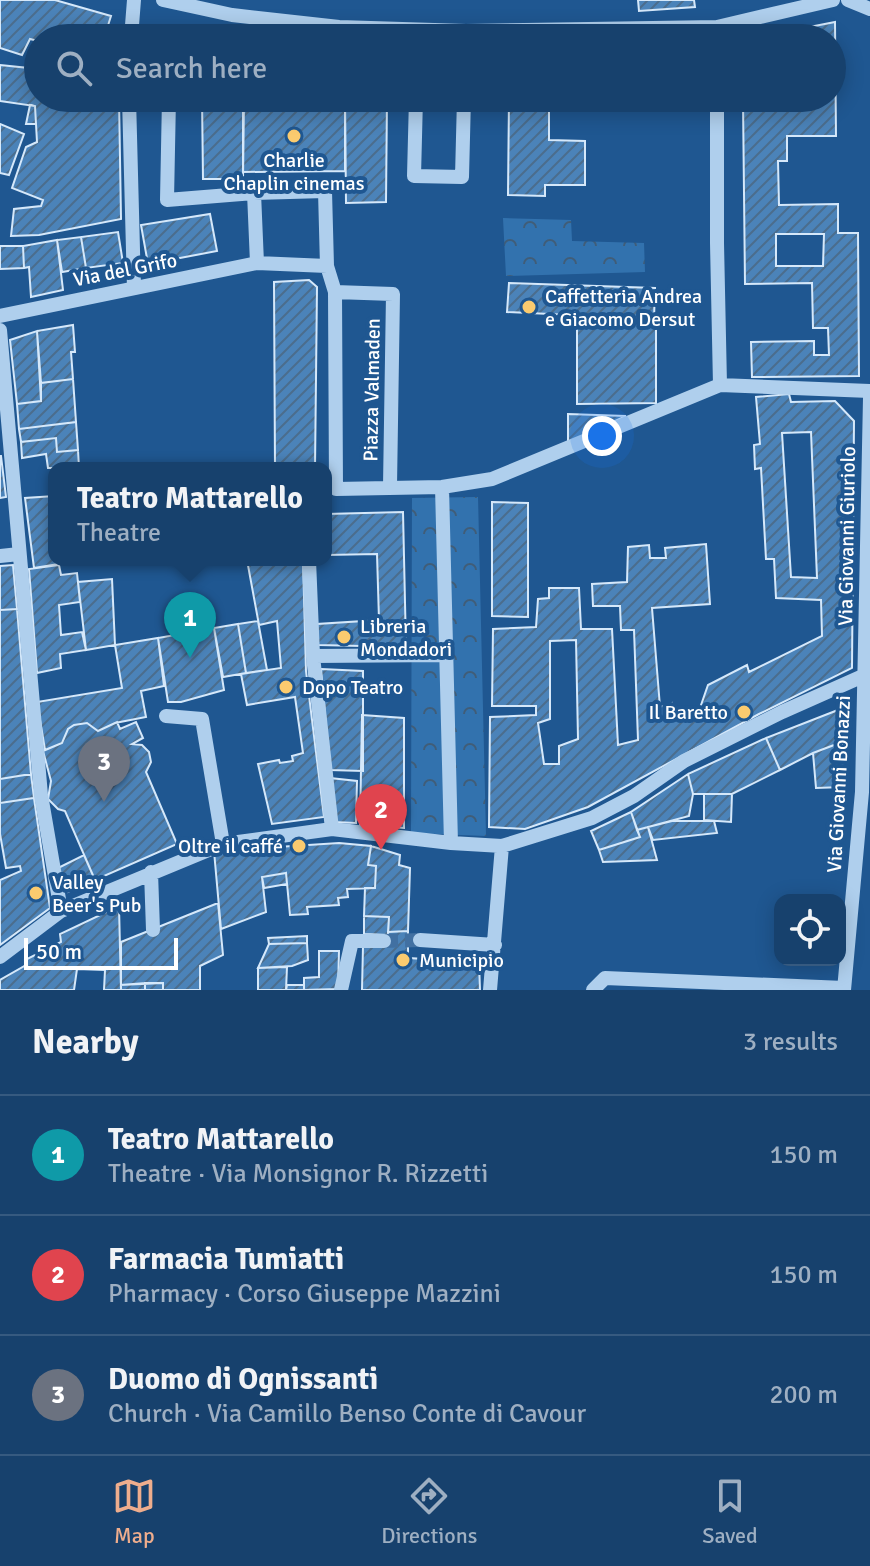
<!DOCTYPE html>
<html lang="en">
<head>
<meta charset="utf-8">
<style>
  :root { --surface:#17416d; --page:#244c75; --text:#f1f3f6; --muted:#9eafc2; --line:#365a80; --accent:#eead8d }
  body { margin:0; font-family:Signika,sans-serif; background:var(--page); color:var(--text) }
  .controls { position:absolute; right:24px; bottom:24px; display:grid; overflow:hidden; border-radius:16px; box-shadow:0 4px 20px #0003 }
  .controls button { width:72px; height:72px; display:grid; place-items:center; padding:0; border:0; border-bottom:2px solid var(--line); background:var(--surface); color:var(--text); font:40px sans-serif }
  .scale { position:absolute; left:24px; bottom:20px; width:154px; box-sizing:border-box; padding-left:8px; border:4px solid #fff; border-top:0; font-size:22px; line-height:28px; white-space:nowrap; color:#fff; -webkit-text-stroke:6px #1f5791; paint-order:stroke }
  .you { position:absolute; left:602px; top:436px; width:28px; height:28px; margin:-20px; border:6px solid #fff; border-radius:50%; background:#1a73e8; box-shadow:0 0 0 12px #1a73e833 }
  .badge { display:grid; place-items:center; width:52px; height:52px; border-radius:50%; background:var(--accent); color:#fff; font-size:26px; font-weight:700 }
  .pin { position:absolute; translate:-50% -66px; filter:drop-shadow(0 2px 4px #0008) }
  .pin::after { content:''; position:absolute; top:42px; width:28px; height:24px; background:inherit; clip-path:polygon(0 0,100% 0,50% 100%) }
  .popup { position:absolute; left:48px; top:462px; width:284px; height:104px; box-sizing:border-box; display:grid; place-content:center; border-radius:16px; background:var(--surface); filter:drop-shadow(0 2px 6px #0005); font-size:26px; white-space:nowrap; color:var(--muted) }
  .popup b { font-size:30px; color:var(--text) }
  .popup::after { content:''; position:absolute; left:50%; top:100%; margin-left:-16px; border:16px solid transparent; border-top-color:var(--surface) }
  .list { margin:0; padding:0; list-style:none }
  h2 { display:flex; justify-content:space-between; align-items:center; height:104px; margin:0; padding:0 32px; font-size:34px }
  h2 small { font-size:26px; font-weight:400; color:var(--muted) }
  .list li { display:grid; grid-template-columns:52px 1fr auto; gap:24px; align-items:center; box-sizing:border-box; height:120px; padding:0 32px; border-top:2px solid var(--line) }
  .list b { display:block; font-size:30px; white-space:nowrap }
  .list p { margin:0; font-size:26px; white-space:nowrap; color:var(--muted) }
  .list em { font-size:26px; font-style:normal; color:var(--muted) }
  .icon { flex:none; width:44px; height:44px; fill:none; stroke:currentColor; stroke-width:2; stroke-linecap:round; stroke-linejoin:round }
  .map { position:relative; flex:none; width:870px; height:990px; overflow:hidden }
  .search { position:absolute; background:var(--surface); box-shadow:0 4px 20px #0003; left:24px; right:24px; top:24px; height:88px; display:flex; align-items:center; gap:20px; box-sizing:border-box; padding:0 28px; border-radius:44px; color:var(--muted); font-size:30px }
  .sheet { height:464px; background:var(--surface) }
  nav { display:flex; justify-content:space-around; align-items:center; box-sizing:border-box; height:112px; border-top:2px solid var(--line); background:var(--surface); font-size:22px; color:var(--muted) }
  nav a { display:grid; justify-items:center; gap:4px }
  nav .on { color:var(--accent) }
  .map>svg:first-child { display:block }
</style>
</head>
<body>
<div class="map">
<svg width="870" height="990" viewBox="0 0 870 990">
  <defs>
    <pattern id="forest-crowns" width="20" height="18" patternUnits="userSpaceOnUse" patternTransform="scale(2)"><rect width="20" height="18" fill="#3272ae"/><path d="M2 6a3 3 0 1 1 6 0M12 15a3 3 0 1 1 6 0" fill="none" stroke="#405d78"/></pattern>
    <pattern id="building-hatch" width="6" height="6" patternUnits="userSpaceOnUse" patternTransform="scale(2)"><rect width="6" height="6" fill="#4b83b9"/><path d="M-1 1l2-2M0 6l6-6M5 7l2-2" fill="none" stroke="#4b6d8d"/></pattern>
  </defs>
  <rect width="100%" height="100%" fill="#1f5791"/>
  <path fill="url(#forest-crowns)" d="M503,218L571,220L572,241L644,243L645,272L506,276Z
    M478,497L486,836L411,833L412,498Z"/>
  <path fill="url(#building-hatch)" stroke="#d5e8fa" stroke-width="2" fill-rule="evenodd" d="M0,0H55L111,16L104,38H38V41L30,39L22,55L0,48Z
    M638,0H694L695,7L639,11Z
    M835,22L836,136H787V161H778L779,205L838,204V233H858L859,376L752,377L751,342L814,341V355H829L828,328H813L812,283L745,284L743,101L832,98V38H753ZM776,234H824L823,266H776Z
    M0,65L38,69V98H119L121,219L39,235L11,236L14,209L41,206L43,200L12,188L26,147L37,142L35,106L0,101Z
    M202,98H244L243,179H203Z
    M345,98H387L386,202L346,203Z
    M509,98H549V140L585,141V185H545V196L508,195Z
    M243,100H345V171L243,172Z
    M30,105L35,106L36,124H26Z
    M0,124L24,134L9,175L0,173Z
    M210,214L217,251L148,264L141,225Z
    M118,232L123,263L86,268L81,237Z
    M81,237L86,268L62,272L57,240Z
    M57,240L63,290L31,297L29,267L24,268L23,246Z
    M0,246H23L24,268L0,269Z
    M309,280L317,287L315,468H275L274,282Z
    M509,283L655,288L654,319L507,312Z
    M73,325L75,352H71L73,379L41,383L37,331Z
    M577,325H656V403L577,404Z
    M37,331L41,401L17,404L10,340Z
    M73,379L76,422L19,429L17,404L41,401V383Z
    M789,394L791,402L835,401L854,421L852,668L759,714L588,807L525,829L489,827L490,717L536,715V706H492L493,629L536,627L538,599L549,598V588H579L581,629H612L618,745L638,740L634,630H621L620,606H593L592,584L627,582L628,547L649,545L650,558H666L665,548L706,544L710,604L652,608L660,707L672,703L675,715L700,708L708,685L747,665L749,672L822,636L821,600L776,598L774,559H766L761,468L755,469L754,445L760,444L756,397ZM811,432L817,578L791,577L782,433ZM576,640L578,739L559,746V764H544L538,723L550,719V641Z
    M568,414L626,416L568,443Z
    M76,422L78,450L57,452L56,438L21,442L19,429Z
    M56,438L57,452L78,450L79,468H48L46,454L22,458L21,442Z
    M0,456H1L6,497L0,498Z
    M54,496V560L77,561L34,568L25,498Z
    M492,502L528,503V617L492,616Z
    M403,512L406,647L318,645L317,624L379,620L377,554L326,555V514Z
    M247,560H303L306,671L324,817L272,824L258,764L279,760L280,763L293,761L292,756L303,753L295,697L247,705L241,674L281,668L277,621L259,625Z
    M13,565L17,609L0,610V566Z
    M59,565L61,575L77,573L80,602L59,605L61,635L82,632L86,650L60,654L61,668L37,673L29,569Z
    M112,579L115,645L86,650L78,582Z
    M17,609L31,774L0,779V610Z
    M258,621L267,670L246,673L238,624Z
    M238,624L246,673L223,677L214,628Z
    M214,628L224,690L181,702H168L158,638Z
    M158,638L164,686L141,691L146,717L115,723L98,731L87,723L74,725L68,729L62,743L45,750L37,702L122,688L115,645Z
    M321,669L363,671V771L330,770Z
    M838,710L842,742L813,753L780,770L766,738Z
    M362,715L404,718V828L360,825Z
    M117,722L120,729L136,722L143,738L132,744L142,745L149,752L151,762L146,772L177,844L95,880L65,811L58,809L48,799L51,781L43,751L62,743L68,729L74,725L87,723L98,731Z
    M766,738L780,770L732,794H693L688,774Z
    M842,742L843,787L816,788L813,753Z
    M31,774L34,798L0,803V779Z
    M688,774L693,794L689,816L637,830L631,812Z
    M330,778L357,781L356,823L333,822Z
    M704,794H732L731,822L704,820Z
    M34,798L50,908L0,945V880L21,871L20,866L6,868L0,834V803Z
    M631,812L640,837L599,850L591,831Z
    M672,821H714L717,833L653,840L648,827Z
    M648,827L657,860L603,862L599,850L640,837L637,830Z
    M339,843L371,846L368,865L376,866L375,888L347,889L348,897L338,898L339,905L307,907L308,914L290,915L286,873L262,877L266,912L221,929L214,851Z
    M371,846L400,855L399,865L410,868L408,931L388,932L389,917L364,916L365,888H375L376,866L368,865Z
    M84,855L95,880L68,892L58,868Z
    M286,873L287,884L264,888L262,877Z
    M218,903L223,955L200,966V990H163V983L121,985V942Z
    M119,906L121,990H104L105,970L77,969L74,990H0V980L26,965L25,960L61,942L60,934Z
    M364,916L389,917L388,935L364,934Z
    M408,931V958L479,962L480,990H362L363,946L388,945V932Z
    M307,936V943L269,944L268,938Z
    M307,943L308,960L292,966L258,968L269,944Z
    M319,951H339L338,989L304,990V978L319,977Z
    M287,967L286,990H258V968Z
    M145,983H163V990H145Z
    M145,983V990H121V985Z
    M287,985H304V990H286Z"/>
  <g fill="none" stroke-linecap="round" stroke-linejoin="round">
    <path stroke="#4170a2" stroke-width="14" stroke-dasharray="14 7" stroke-linecap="butt" d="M384,941L420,940"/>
    <path stroke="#afcfed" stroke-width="14" d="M163,0L232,15L339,27L466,31L717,27L833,0
      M848,0L870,9
      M131,38L134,0
      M129,98L134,288
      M169,98L167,200L254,193
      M416,98L414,176L462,177L464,98
      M717,98V243L720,385
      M257,263L254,193L325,191L327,266L335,292L336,489L442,487L492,479L720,385L870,391
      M335,292L393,294L390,486
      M0,316L257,263L327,266
      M0,330L41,795L61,911
      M442,487L451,843
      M0,556L19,554
      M309,560L313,656L332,829
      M313,656L446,655
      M166,716L202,719L223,844
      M151,872L153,930
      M420,940L495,945
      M0,957L61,911L223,844L332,829L451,843L502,846L592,818L634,796L684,761L782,712L863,676L870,677
      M341,990L352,941H384
      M490,990L502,846
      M593,990L605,978L844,988
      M844,990L862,792L870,398"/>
  </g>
  <g fill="#fbcb6f" stroke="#1f5791" stroke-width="3">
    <circle cx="294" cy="136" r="8"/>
    <circle cx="529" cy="307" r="8"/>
    <circle cx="344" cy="637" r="8"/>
    <circle cx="286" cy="687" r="8"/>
    <circle cx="744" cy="712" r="8"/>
    <circle cx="299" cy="846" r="8"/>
    <circle cx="36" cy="893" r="8"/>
    <circle cx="403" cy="960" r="8"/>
  </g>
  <g text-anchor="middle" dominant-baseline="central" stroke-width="8" stroke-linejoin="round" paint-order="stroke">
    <g font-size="20" fill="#fff" stroke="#1f5791" text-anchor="start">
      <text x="294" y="160" text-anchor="middle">Charlie<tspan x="294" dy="23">Chaplin cinemas</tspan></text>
      <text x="545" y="296">Caffetteria Andrea<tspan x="545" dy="23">e Giacomo Dersut</tspan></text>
      <text x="360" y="626">Libreria<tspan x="360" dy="23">Mondadori</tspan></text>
      <text x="302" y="687">Dopo Teatro</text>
      <text x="728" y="712" text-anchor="end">Il Baretto</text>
      <text x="283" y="846" text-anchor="end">Oltre il caffé</text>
      <text x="52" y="882">Valley<tspan x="52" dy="23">Beer's Pub</tspan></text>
      <text x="419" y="960">Municipio</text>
    </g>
    <g font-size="20" fill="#fff" stroke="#1f5791">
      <text transform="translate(125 270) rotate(-11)">Via del Grifo</text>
      <text transform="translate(372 390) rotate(-89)">Piazza Valmaden</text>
      <text transform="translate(847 536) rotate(-89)">Via Giovanni Giuriolo</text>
      <text transform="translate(839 784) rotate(-87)">Via Giovanni Bonazzi</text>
    </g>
  </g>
</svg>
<div class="controls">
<button><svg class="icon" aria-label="locate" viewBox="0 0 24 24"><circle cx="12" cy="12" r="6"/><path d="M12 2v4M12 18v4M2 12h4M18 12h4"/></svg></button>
</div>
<div class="scale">50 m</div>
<div class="you"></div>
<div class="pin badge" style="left:190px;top:658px;background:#0f9aa8">1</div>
<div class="popup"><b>Teatro Mattarello</b>Theatre</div>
<div class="pin badge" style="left:381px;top:850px;background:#e0444e">2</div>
<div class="pin badge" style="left:104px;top:802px;background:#6b7280">3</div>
<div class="search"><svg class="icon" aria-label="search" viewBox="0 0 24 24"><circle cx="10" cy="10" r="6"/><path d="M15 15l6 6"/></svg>Search here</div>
</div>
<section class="sheet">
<h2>Nearby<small>3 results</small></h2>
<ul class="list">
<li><span class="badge" style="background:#0f9aa8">1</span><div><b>Teatro Mattarello</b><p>Theatre · Via Monsignor R. Rizzetti</p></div><em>150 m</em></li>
<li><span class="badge" style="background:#e0444e">2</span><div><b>Farmacia Tumiatti</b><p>Pharmacy · Corso Giuseppe Mazzini</p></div><em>150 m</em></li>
<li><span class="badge" style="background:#6b7280">3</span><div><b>Duomo di Ognissanti</b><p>Church · Via Camillo Benso Conte di Cavour</p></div><em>200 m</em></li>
</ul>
</section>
<nav>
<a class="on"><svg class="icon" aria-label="map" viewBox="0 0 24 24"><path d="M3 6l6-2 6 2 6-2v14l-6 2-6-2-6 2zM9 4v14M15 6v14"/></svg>Map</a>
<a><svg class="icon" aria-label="directions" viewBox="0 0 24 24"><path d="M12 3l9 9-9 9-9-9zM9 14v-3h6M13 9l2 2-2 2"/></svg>Directions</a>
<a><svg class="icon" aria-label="saved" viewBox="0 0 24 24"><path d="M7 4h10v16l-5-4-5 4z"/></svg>Saved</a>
</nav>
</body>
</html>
